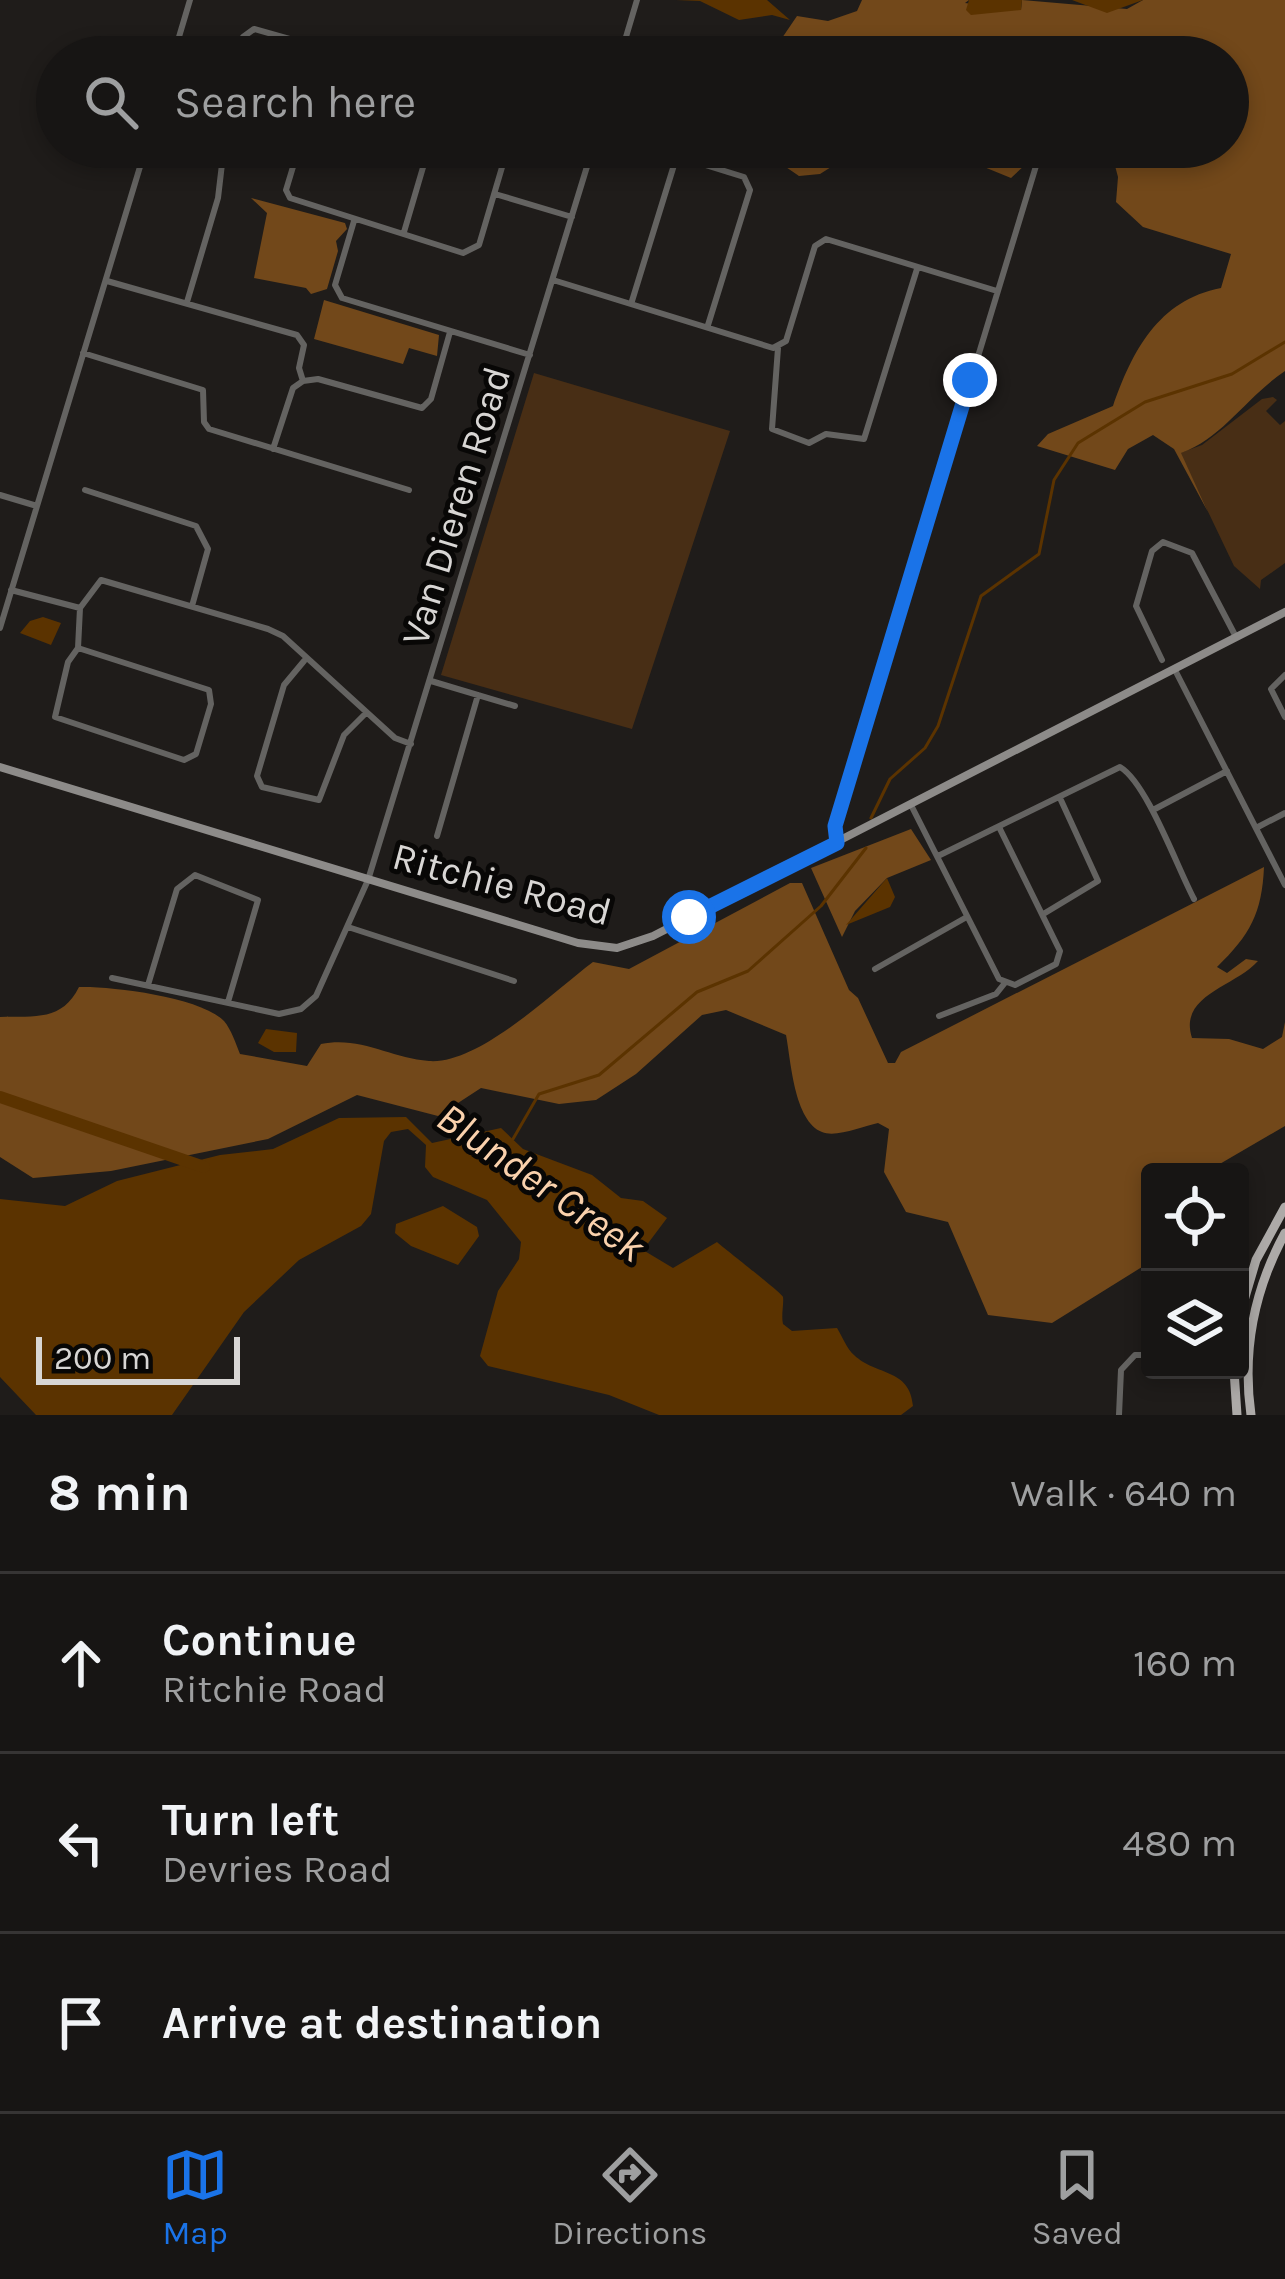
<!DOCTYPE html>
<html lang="en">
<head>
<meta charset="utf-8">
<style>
  :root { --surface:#171514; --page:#242222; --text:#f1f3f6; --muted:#9e9fa0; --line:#363434; --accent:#1a73e8 }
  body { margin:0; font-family:Karla,sans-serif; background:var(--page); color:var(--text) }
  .controls { position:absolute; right:36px; bottom:36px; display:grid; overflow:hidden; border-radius:12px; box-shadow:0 6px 18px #0003 }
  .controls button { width:108px; height:108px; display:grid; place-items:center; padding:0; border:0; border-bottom:3px solid var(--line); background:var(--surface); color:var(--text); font:60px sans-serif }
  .scale { position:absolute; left:36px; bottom:30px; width:204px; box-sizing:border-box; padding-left:12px; border:6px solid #d8d6d4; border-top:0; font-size:33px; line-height:42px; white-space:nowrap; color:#d8d6d4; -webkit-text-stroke:9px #080706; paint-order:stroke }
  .stop { position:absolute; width:36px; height:36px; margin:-27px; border:9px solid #1a73e8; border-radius:50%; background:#fff }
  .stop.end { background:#1a73e8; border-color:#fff; box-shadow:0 3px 12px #0008 }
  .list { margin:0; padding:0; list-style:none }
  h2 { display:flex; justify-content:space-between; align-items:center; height:156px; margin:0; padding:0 48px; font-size:51px }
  h2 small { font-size:39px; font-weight:400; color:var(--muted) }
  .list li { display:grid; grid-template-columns:78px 1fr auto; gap:36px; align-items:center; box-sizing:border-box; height:180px; padding:0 48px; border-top:3px solid var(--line) }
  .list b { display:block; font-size:45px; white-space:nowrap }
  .list p { margin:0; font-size:39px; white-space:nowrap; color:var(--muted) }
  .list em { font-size:39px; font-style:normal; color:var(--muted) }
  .icon { flex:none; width:66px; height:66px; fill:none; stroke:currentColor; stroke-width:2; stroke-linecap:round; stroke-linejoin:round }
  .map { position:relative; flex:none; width:1285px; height:1415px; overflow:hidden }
  .search { position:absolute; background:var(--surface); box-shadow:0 6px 18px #0003; left:36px; right:36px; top:36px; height:132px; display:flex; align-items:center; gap:30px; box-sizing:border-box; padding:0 42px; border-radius:66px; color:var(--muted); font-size:45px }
  .sheet { height:696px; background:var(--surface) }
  nav { display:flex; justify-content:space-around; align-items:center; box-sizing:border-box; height:168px; border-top:3px solid var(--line); background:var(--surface); font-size:33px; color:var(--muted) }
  nav a { display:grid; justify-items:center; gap:6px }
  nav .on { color:var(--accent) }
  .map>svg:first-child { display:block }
</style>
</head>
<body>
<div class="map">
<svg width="1285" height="1415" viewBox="0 0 1285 1415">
  <rect width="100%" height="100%" fill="#1f1c1a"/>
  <path fill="#482e15" d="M534,373L730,431L632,729L441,675Z
    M1273,397L1277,400L1266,411L1280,425L1285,421V563L1261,580L1260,589L1234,566L1180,453L1202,445L1262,399Z"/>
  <path fill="#72481a" d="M862,0H969L965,3L1021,10L1022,0L1127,9L1143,0H1285V371C1245,398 1224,437 1181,453L1208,512L1174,449L1153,435L1128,449L1115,470L1037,446L1048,434L1113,406C1132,352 1158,300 1221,288L1231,254L1143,227L1116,202L1118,177L1110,147H1228V57H778L782,38L797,16L828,21L857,11Z
    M772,147H863L820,174L799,176L780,163Z
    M935,147H1055L1038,153L1011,178Z
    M251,198L345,223L347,229L336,241L338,251L327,289L311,294L306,288L254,278L267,213Z
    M324,300L439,335L437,356L409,348L403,364L314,339Z
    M911,829L931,860L887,878L855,911L842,937L811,868Z
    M1264,867C1262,913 1250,935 1217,967L1227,973L1246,959L1258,961C1235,987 1178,995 1192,1038L1229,1039L1263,1049L1282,1037L1285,1022V1126L1206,1172H1150V1262L1052,1323L988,1315L948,1222L906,1212L884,1172L889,1129L878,1123C863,1126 836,1138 822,1132C794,1121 791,1061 786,1035L726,1010L702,1015L636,1074L596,1100L559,1104L481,1088L438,1116L357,1095L268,1139L111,1171L33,1178L0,1157V1017C36,1016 62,1021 79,987C111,986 201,997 224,1021C231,1029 236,1044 240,1054L307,1066L321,1044C361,1036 390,1058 429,1061C479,1065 554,991 593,962L629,969L790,883H802L849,990L858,998L888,1063H895L901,1052Z"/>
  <path fill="#5b3300" d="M676,0H767L790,20L772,15L739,20L700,1Z
    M969,0H1022L1021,10L971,15L966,10Z
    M1072,0H1143L1107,13Z
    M43,617L61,623L51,645L20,633L30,621Z
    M887,878L895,897L890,907L846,925Z
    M266,1029L297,1033L296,1052H274L258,1043Z
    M406,1117L432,1143L501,1128L523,1149L592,1175L621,1198L643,1201L667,1218L643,1250L673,1268L717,1242C726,1250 782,1293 783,1297C784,1304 781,1315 783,1324L792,1331L837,1328C842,1336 847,1349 854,1355C876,1376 910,1368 913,1406L901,1415H659L609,1395L488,1366L480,1356L498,1291L519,1259L521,1242L487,1200L433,1177L425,1167L426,1145L408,1129L391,1132L384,1141L371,1214L361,1226L299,1260L244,1312L172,1415H36L0,1377V1199L65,1206L117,1181L220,1155L273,1149L339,1118Z
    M443,1206L477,1227L479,1236L458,1265L411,1246L395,1233L396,1224Z"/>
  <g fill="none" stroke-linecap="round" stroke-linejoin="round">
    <path stroke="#5b3300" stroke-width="3" d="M871,818L890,779L925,748L938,726L981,596L1039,554L1054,480L1078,443L1145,402L1232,374L1285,342
      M513,1139L539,1094L599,1075L697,992L748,971L821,906L866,848"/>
    <path stroke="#5b3300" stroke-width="12" d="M0,1097L204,1167"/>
    <path stroke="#646361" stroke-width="6" d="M173,57L190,0
      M238,57L243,37L254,29L353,57
      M620,57L637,0
      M299,147L286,190L290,198L463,253L479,245L508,147
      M376,147L425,162
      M495,194L572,217
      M354,221L335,285L342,298L530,355
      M404,232L429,147
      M553,280L773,348L786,341L815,246L826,239L997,291
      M107,281L297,335L304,345L299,368L303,381
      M632,301L674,165L686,159L744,177L750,190L708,325
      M187,302L218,198L224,147
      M778,348L772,429L809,443L826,434L864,439L917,269
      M83,353L203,390L204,422L209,429L409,490
      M303,381L318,379L422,408L431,399L450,332
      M273,449L293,388L303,381
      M85,490L196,526L208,549L192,606
      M0,495L37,506
      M11,590L80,608L101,580L268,629L283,636L395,738L411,744
      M0,628L146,147
      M78,648L209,690L211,704L196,754L184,760L55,717L68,662L78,648L80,608
      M1162,660L1136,606L1152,551L1163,542L1192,553L1236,637
      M304,661L284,685L257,776L262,787L319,800L344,735L366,713
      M1175,670L1285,885
      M1285,675L1271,689L1285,717
      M431,681L515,706
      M911,805L999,979L1015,985L1056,964L1060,951L1000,829
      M1153,810L1227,771
      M1256,828L1285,813
      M437,836L478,695
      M837,843L835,826L1036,166
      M938,856L1120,767C1147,783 1177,867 1194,899
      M1045,913L1098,881L1060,798
      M348,927L514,981
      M875,969L965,918
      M112,978L279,1014L301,1009L316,996L368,880L593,147
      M148,985L177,889L195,875L258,900L228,1002
      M939,1016L996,994L1004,984
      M1171,1370L1233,1373
      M1119,1415L1121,1370L1135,1355H1150"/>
    <path stroke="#8d8b89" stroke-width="8" d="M0,767L578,943L617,948L653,936L1285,612"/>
    <path stroke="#adaaa8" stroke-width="9" d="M1240,1314L1256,1260L1285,1207
      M1234,1370L1237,1415
      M1251,1415C1242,1351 1254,1290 1285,1233"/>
  </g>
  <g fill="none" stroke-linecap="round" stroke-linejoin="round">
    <path stroke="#1a73e8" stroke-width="15" d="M689,917L837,843L835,826L970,380"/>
  </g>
  <g text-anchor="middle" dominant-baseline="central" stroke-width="10" stroke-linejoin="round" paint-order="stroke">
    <g font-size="39" fill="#d8d6d4" stroke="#080706">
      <text transform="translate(456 506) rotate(-73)">Van Dieren Road</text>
      <text transform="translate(502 884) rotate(15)">Ritchie Road</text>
    </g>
    <g font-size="42" font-style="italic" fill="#fad1ac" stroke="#080706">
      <text transform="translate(541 1182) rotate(35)">Blunder Creek</text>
    </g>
  </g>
</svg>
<div class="controls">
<button><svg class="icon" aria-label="locate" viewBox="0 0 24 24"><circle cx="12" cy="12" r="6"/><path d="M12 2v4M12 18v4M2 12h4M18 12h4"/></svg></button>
<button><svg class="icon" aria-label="layers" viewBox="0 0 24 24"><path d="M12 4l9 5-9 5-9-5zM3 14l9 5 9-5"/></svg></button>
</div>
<div class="scale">200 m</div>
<div class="stop" style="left:689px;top:917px"></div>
<div class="stop end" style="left:970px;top:380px"></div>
<div class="search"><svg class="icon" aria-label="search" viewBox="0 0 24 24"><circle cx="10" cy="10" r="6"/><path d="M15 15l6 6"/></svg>Search here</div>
</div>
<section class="sheet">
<h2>8 min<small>Walk · 640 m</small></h2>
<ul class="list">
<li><svg class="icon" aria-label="ahead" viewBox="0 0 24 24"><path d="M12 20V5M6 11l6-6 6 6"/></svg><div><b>Continue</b><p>Ritchie Road</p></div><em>160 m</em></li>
<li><svg class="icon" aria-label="left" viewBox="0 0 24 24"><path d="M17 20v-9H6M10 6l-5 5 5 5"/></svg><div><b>Turn left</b><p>Devries Road</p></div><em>480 m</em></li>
<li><svg class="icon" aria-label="arrive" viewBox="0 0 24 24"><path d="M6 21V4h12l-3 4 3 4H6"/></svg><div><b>Arrive at destination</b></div></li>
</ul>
</section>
<nav>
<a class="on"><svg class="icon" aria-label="map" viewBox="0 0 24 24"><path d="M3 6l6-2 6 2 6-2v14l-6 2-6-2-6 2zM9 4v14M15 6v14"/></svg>Map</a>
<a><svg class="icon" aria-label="directions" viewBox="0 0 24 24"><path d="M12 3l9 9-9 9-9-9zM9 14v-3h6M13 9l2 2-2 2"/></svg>Directions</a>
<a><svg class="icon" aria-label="saved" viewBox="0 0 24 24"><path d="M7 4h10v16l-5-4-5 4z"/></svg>Saved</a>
</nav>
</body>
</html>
